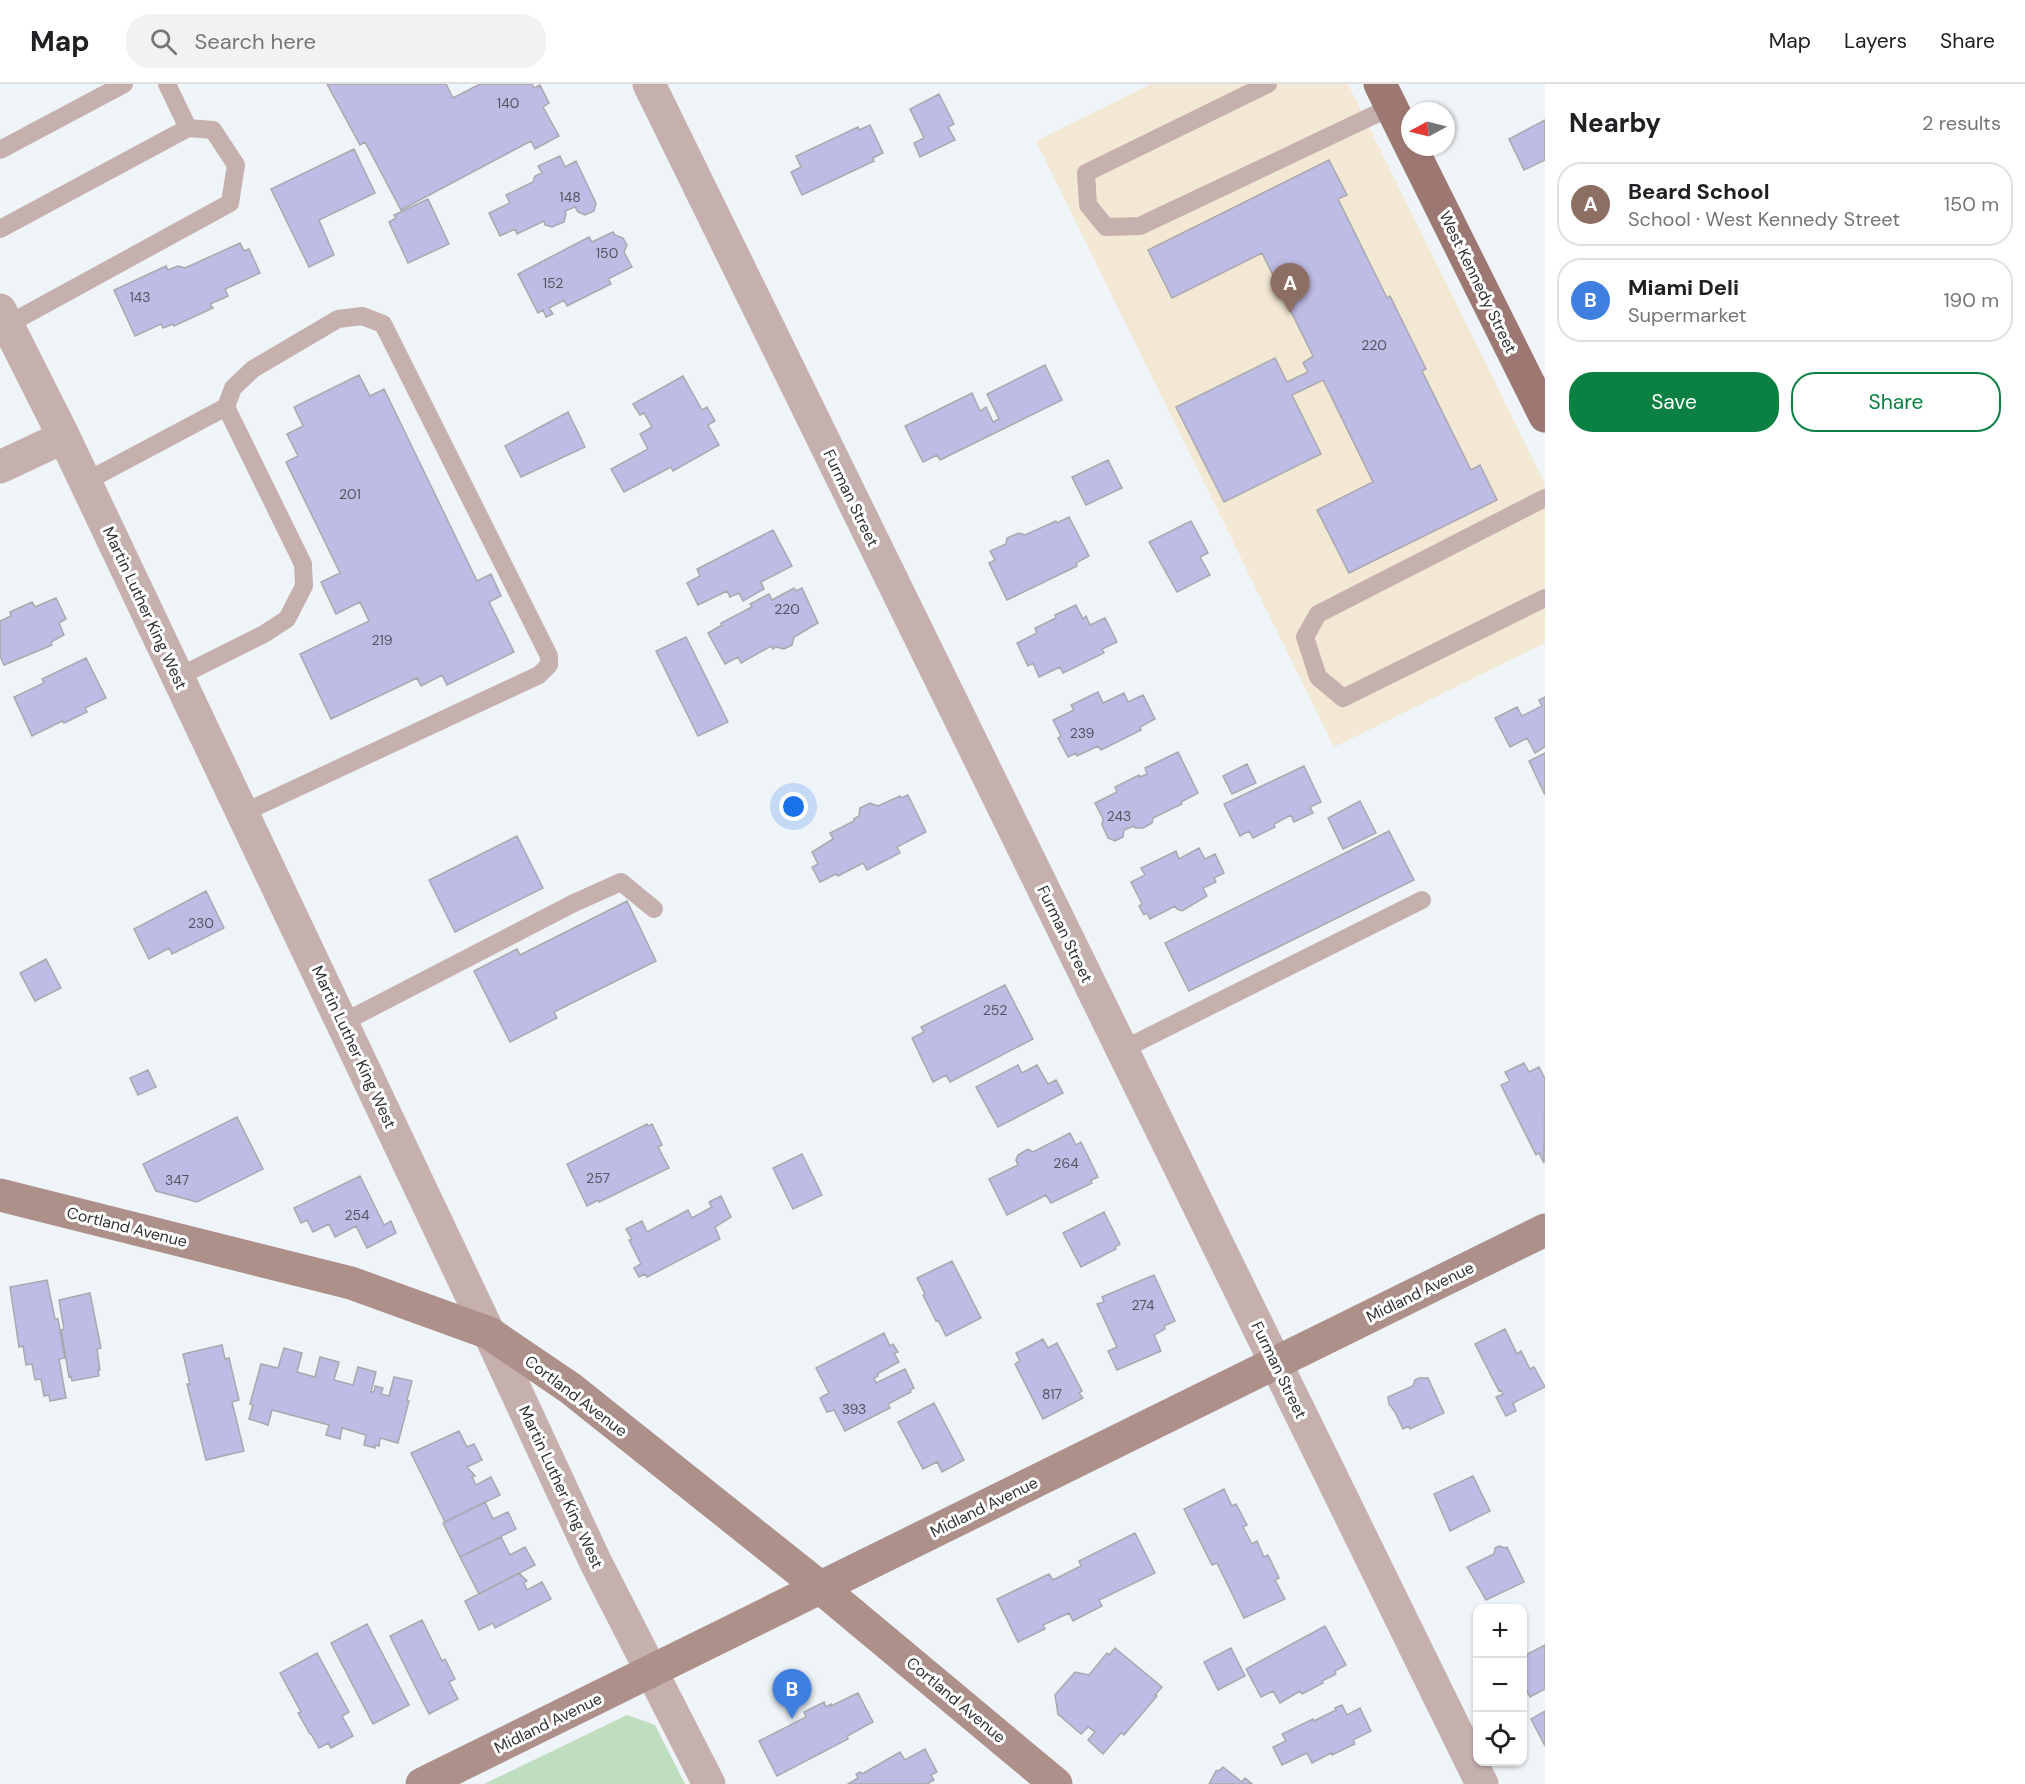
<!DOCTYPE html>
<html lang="en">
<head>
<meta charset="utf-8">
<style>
  :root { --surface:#fff; --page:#f2f2f2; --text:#202124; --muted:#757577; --line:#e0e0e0; --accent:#0b8043 }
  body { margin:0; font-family:"DM Sans",sans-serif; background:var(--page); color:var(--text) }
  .controls { position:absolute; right:18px; bottom:18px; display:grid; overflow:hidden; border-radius:12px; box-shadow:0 2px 4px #0004 }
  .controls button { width:54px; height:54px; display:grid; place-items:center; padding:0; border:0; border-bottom:2px solid var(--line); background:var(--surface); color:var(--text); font:30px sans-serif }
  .compass { position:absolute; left:1401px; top:18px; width:54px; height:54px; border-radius:50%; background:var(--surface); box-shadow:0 2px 4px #0004; rotate:263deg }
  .you { position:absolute; left:794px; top:723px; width:21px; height:21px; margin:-15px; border:4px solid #fff; border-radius:50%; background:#1a73e8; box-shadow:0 0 0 9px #1a73e833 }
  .badge { display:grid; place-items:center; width:39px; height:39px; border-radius:50%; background:var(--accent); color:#fff; font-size:20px; font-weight:700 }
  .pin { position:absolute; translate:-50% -50px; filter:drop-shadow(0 2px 3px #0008) }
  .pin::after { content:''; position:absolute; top:32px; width:21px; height:18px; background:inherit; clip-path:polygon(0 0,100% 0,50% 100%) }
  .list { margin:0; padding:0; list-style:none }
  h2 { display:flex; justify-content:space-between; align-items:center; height:78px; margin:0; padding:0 24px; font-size:26px }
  h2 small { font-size:20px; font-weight:400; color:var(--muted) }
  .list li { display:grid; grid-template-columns:39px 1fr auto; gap:18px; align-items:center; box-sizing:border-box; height:84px; margin:0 12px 12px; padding:0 12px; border:2px solid var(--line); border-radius:24px }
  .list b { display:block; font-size:22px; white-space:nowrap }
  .list p { margin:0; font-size:20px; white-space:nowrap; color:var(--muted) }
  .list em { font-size:20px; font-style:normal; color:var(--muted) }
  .actions { display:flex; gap:12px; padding:18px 24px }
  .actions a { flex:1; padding:14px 0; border:2px solid var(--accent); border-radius:24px; text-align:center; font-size:21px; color:var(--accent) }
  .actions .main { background:var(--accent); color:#fff }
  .icon { flex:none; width:33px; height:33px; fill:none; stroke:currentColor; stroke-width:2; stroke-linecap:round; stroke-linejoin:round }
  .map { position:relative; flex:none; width:1545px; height:1700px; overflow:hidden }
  header { display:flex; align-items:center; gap:36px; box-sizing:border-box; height:84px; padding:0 30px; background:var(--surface); border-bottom:2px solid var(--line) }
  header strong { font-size:28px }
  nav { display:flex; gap:33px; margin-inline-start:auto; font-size:21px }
  .search { width:420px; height:54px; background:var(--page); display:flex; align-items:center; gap:15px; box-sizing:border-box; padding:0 21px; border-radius:24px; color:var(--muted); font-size:22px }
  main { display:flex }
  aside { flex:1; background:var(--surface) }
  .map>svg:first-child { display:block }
</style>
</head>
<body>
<header>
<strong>Map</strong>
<div class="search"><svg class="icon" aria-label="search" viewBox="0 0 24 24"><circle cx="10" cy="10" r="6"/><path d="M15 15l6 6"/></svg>Search here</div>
<nav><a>Map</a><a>Layers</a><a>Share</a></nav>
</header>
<main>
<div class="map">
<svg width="1545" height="1700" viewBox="0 0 1545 1700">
  <rect width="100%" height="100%" fill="#eff4f8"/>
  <path fill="#f2e8d3" d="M1151,0H1348L1545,400V559L1334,663L1036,57Z"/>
  <path fill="#bedebf" d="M627,1631L655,1641L685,1700H484Z"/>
  <path fill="#bdbce4" stroke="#a8a8ae" stroke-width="1.5" d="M327,0H446L453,14L480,0H532L534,4L540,1L549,19L543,23L559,52L535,65L531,57L401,126L365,58L360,61Z
    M939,10L954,40L948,43L955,56L920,73L914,59L924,54L910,25Z
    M1545,36V76L1524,86L1509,55Z
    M870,41L883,69L873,74L874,77L802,111L791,88L801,83L796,72L858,43L859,46Z
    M354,65L375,109L319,136L334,171L309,183L271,105Z
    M560,72L565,83L576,77L596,119L594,127L585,131L578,128L575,123L565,127L566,130L564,138L552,143L545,141L544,137L517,150L515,145L500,152L489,129L510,119L506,111L533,98L535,92L542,89L538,82Z
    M1329,76L1347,111L1338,115L1387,214L1390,212L1426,285L1422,287L1471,386L1480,381L1497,416L1349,489L1317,426L1373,398L1323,296L1292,311L1321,370L1224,418L1176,323L1275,274L1287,298L1308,288L1303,279L1313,272L1262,169L1172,214L1148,166Z
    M428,115L449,160L408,179L389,138L396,134L394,131Z
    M613,148L615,151L623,154L627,161L624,168L632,183L608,195L611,200L567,222L564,216L549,224L553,230L546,233L543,226L538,229L518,190L589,153L592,158Z
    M240,159L244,167L249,165L260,189L225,205L228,212L210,220L213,224L174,242L173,240L163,244L161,240L135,252L114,206L166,182L168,186L178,182L185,184Z
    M1045,281L1062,316L940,376L937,371L923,378L905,342L972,309L980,327L986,323L993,338L999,335L987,310Z
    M359,291L370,312L384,305L477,497L491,490L501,512L489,518L514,568L447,601L442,591L421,602L417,594L331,635L300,570L369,537L360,518L336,530L321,498L340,489L286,378L298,372L287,350L303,342L294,323Z
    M683,292L702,326L707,323L715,337L708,341L719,361L673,387L671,383L624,408L611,385L648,365L640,350L652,343L644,329L640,331L633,320Z
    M568,328L585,363L521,393L505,362Z
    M1108,376L1122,404L1086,421L1072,393Z
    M1069,433L1089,472L1076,479L1077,482L1007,516L989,479L995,476L990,467L1006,460L1007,454L1019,449L1025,451L1056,437L1057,439Z
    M1191,437L1208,469L1200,473L1210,491L1177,508L1149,458Z
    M773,446L792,482L761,498L764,505L743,517L739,509L730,513L727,507L698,521L687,499L700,492L697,485Z
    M794,504L796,507L802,504L818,539L794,553L792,561L784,565L776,563L773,565L771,562L741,579L738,573L725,580L708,549L722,541L721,539L752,523L750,520L769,510L772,516Z
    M56,514L66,535L59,539L64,551L51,558L52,561L4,581L0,572V537L11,532L10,528L32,518L35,523Z
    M1076,521L1083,535L1086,532L1090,541L1105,534L1117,558L1102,565L1104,569L1063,589L1060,583L1039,593L1033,579L1028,582L1017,559L1037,549L1035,544L1056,534L1055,531Z
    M686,553L728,638L698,652L656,567Z
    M86,574L106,614L85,624L87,628L64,639L62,637L32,652L14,613L44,599L42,595Z
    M1098,608L1103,619L1124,609L1128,618L1143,611L1155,635L1140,643L1141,646L1101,666L1098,662L1077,672L1076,669L1068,673L1058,654L1061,652L1053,636L1074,626L1071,621Z
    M1545,613V663L1535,669L1527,654L1510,663L1495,634L1517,623L1522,632L1542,622L1539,616Z
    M1178,668L1198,709L1181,718L1182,720L1153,734L1152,739L1143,744H1135L1134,742L1124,746L1123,753L1115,757L1108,754L1102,741L1103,735L1095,719L1117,708L1115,703L1139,691L1140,693L1147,690L1145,684Z
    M1545,669V711L1529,677Z
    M1247,680L1256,699L1232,710L1223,692Z
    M1304,682L1321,718L1310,723L1313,729L1294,738L1291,731L1274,740L1275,743L1253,754L1249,747L1240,752L1224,720Z
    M908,711L926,748L897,763L900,769L867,786L863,779L838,792L836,790L820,798L812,783L818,780L812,768L833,755L830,749L854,737V735L859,732L860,724L870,719L878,722L900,712L901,714Z
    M1360,717L1376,749L1343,765L1328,734Z
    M1389,747L1414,796L1189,907L1165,859Z
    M517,752L543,804L455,848L429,796Z
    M1199,764L1205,775L1215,770L1224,789L1214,794L1216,798L1203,804L1207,812L1182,827L1177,825L1175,822L1150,835L1147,829L1144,831L1139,822L1142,820L1131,798L1145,791L1141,784L1176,767L1179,775Z
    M206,807L224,844L172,870L169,864L149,875L134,845Z
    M627,817L656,877L554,928L557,934L510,958L474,887L517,865L520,871Z
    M46,875L61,904L35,917L20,889Z
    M1005,901L1033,955L950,998L946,991L933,998L912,954L924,948L921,943Z
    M1524,979L1529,988L1539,983L1545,995L1544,1079L1539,1069L1536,1071L1501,1001L1510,997L1505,988Z
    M1018,981L1022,989L1037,981L1048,1000L1056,996L1063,1009L998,1043L976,1003Z
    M148,986L156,1003L138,1011L130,994Z
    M237,1033L263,1085L197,1118L156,1107L143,1080Z
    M647,1040L648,1042L652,1040L662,1061L658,1063L669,1084L599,1118L598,1116L587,1122L567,1080Z
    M1070,1049L1076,1061L1081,1058L1098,1093L1091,1096L1092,1099L1051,1119L1046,1111L1007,1131L989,1095L1018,1081L1016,1076L1018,1071L1028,1065L1033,1068Z
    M802,1070L822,1111L793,1125L773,1084Z
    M360,1092L384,1141L391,1137L396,1149L367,1164L356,1142L335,1153L329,1140L313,1148L307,1136L301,1139L294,1124Z
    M721,1112L731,1133L715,1143L720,1155L647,1193L645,1190L639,1193L634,1184L641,1180L629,1156L632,1155L626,1145L642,1137L647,1148L688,1126L692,1134L712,1123L709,1118Z
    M1104,1128L1120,1160L1115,1163L1116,1165L1081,1183L1063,1149Z
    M952,1177L981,1234L946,1252L938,1236L936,1237L923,1211L925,1210L917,1194Z
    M1154,1191L1175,1237L1164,1242L1165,1245L1154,1251L1161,1267L1117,1286L1108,1267L1117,1263L1097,1220L1104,1218L1102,1213Z
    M47,1196L55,1235H58L65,1274L59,1275L66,1314L50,1317L49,1311L44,1312L41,1295L35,1296L32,1280L26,1281L23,1262L19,1263L10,1203Z
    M90,1209L101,1264L97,1265L100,1286H98L99,1292L72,1297L71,1292L69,1293L61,1246L64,1245L59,1216Z
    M1505,1245L1517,1270L1521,1267L1530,1285L1534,1283L1545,1303L1513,1319L1516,1327L1506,1332L1496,1313L1503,1310L1501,1306L1499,1307L1475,1260Z
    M884,1249L890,1262L893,1260L898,1268L894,1269L899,1278L877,1290L878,1292L874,1294L876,1299L905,1285L914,1304L910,1306L911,1308L888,1320L890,1324L845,1347L834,1326L827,1328L820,1314L829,1309L816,1284Z
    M1043,1255L1048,1264L1057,1259L1082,1307L1079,1309L1083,1314L1043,1335L1015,1280L1020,1277L1016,1269Z
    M222,1261L225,1275L229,1274L239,1316L232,1318L244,1367L206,1376L187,1300H190L183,1270Z
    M284,1264L302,1269L297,1288L315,1293L320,1273L339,1278L334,1296L353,1301L358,1283L376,1288L371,1308H374L375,1302L383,1304L381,1310L389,1312L394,1293L412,1297L407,1316L409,1317L398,1359L380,1354L379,1362L375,1361V1364L364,1361L366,1351L342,1344L340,1355L326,1351L329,1341L272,1326L268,1341L249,1335L253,1321L250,1320L261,1280L278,1284Z
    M1419,1294H1428L1444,1329L1410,1345L1409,1342L1403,1345L1395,1328L1389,1320L1388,1313L1413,1302L1415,1296Z
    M934,1319L964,1376L942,1388L937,1378L923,1385L898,1338Z
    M459,1347L467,1363L474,1360L482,1376L467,1383L475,1392L472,1393L476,1401L491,1393L500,1411L445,1438L411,1369Z
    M1473,1392L1490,1427L1450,1447L1434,1410Z
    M1224,1405L1232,1422L1236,1420L1247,1441L1243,1443L1252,1460L1257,1457L1264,1473L1268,1471L1279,1494L1275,1496L1285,1515L1244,1534L1217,1479L1212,1481L1184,1425Z
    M485,1418L493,1435L508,1428L516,1445L460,1473L443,1439Z
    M1135,1449L1155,1489L1099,1516L1102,1522L1073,1537L1069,1529L1043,1541L1045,1545L1018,1558L997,1515L1049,1490L1053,1496L1081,1482L1079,1477Z
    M501,1453L510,1471L525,1463L535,1481L479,1510L460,1473Z
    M1499,1462L1505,1464L1507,1463L1524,1498L1486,1516L1467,1483L1494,1470L1495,1464Z
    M519,1489L527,1497L524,1499L527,1506L542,1498L551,1515L495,1544L493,1539L479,1546L465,1517Z
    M422,1536L442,1577L445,1575L455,1595L449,1598L458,1615L429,1630L390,1552Z
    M367,1540L409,1621L373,1640L331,1559Z
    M1325,1542L1346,1581L1335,1587L1336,1590L1322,1597L1323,1599L1302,1610L1300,1607L1280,1619L1273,1607L1261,1613L1246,1585Z
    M1545,1561V1605L1530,1613L1522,1598V1592L1526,1590L1522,1584V1573Z
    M1115,1564L1162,1603L1155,1611L1157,1612L1124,1651L1121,1649L1103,1670L1088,1656L1095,1648L1088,1643L1081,1650L1058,1630L1055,1611L1075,1588L1089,1591L1107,1569L1109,1571Z
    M1231,1564L1245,1592L1218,1606L1204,1578Z
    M317,1569L349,1628L342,1632L353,1652L331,1664L328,1659L319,1664L311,1650H310L298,1629L301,1628L280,1589Z
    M858,1609L873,1638L847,1652L848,1655L777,1692L759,1657L806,1633L804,1628L824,1618L826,1623L831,1620V1622Z
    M1342,1621L1347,1631L1360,1624L1371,1647L1353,1656L1355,1660L1332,1671L1331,1669L1312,1679L1307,1669L1282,1681L1273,1663L1286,1657L1282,1650L1313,1635L1314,1637L1336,1626L1335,1624Z
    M1545,1627V1662L1531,1635Z
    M925,1665L937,1688L931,1691L934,1696L927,1700H848L858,1694L856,1690L860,1688L862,1690L900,1668L905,1676Z
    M1223,1683L1242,1698L1245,1694L1252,1700H1209L1216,1687L1220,1686Z"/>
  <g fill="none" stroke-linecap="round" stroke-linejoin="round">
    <path stroke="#c6b0ad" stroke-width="18" d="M167,0L188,44
      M1268,0L1086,89L1088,121L1106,143L1140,142L1391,23
      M0,66L124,0
      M0,145L188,44L213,46L236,81L230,119L7,241
      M85,398L226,323
      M1545,414L1318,530L1305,553L1318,593L1343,614L1545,514
      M178,593L264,550L287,535L304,502L303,480L226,323L233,304L253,285L338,235L362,232L383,240L549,572V581L539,591L243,729
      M342,939L574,819L621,798L654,825
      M1122,966L1422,816"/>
    <path stroke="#c6b0ad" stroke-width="33" d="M649,0L1482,1700
      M0,226L64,353L342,939L489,1249L595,1477L709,1700
      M0,383L64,353"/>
    <path stroke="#ae908b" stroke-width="33" d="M0,1111L351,1199L489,1249L570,1304L821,1504L1056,1700
      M422,1700L1545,1146"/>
    <path stroke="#9d7873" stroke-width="33" d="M1380,0L1410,61
      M1411,63L1545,332"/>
  </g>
  <g text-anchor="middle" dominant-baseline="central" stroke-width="6" stroke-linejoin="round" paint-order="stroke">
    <g font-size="14" fill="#545460">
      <text x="508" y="19">140</text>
      <text x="570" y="113">148</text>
      <text x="607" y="169">150</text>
      <text x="553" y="199">152</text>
      <text x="140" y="213">143</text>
      <text x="1374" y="261">220</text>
      <text x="350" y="410">201</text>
      <text x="787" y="525">220</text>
      <text x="382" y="556">219</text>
      <text x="1082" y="649">239</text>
      <text x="1119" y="732">243</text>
      <text x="201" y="839">230</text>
      <text x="995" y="926">252</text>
      <text x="1066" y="1079">264</text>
      <text x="598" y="1094">257</text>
      <text x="177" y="1096">347</text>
      <text x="357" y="1131">254</text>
      <text x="1143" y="1221">274</text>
      <text x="1052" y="1310">817</text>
      <text x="854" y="1325">393</text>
    </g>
    <g font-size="16" fill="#313234" stroke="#fff">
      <text transform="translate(1478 198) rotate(64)">West Kennedy Street</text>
      <text transform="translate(851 414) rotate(64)">Furman Street</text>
      <text transform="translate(145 524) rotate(65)">Martin Luther King West</text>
      <text transform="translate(1065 850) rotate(64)">Furman Street</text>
      <text transform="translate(354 963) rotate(65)">Martin Luther King West</text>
      <text transform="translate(127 1143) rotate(14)">Cortland Avenue</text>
      <text transform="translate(1420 1208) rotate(-26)">Midland Avenue</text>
      <text transform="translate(1279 1286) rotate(64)">Furman Street</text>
      <text transform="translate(576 1312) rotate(37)">Cortland Avenue</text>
      <text transform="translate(561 1403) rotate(65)">Martin Luther King West</text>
      <text transform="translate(984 1423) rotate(-26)">Midland Avenue</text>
      <text transform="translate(956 1616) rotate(40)">Cortland Avenue</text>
      <text transform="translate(548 1639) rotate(-26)">Midland Avenue</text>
    </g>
  </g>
</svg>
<div class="controls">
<button>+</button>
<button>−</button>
<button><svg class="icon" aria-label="locate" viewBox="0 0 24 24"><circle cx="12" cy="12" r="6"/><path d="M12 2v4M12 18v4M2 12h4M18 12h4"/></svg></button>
</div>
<svg class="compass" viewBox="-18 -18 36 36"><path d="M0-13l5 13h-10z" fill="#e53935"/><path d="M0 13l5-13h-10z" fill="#757577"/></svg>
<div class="you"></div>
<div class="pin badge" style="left:1290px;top:229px;background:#8d6e63">A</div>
<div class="pin badge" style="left:792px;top:1635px;background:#3f7fe0">B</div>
</div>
<aside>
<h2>Nearby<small>2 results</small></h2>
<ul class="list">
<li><span class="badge" style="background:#8d6e63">A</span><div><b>Beard School</b><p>School · West Kennedy Street</p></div><em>150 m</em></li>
<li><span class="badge" style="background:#3f7fe0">B</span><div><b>Miami Deli</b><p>Supermarket</p></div><em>190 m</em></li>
</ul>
<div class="actions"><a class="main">Save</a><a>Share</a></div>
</aside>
</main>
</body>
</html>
